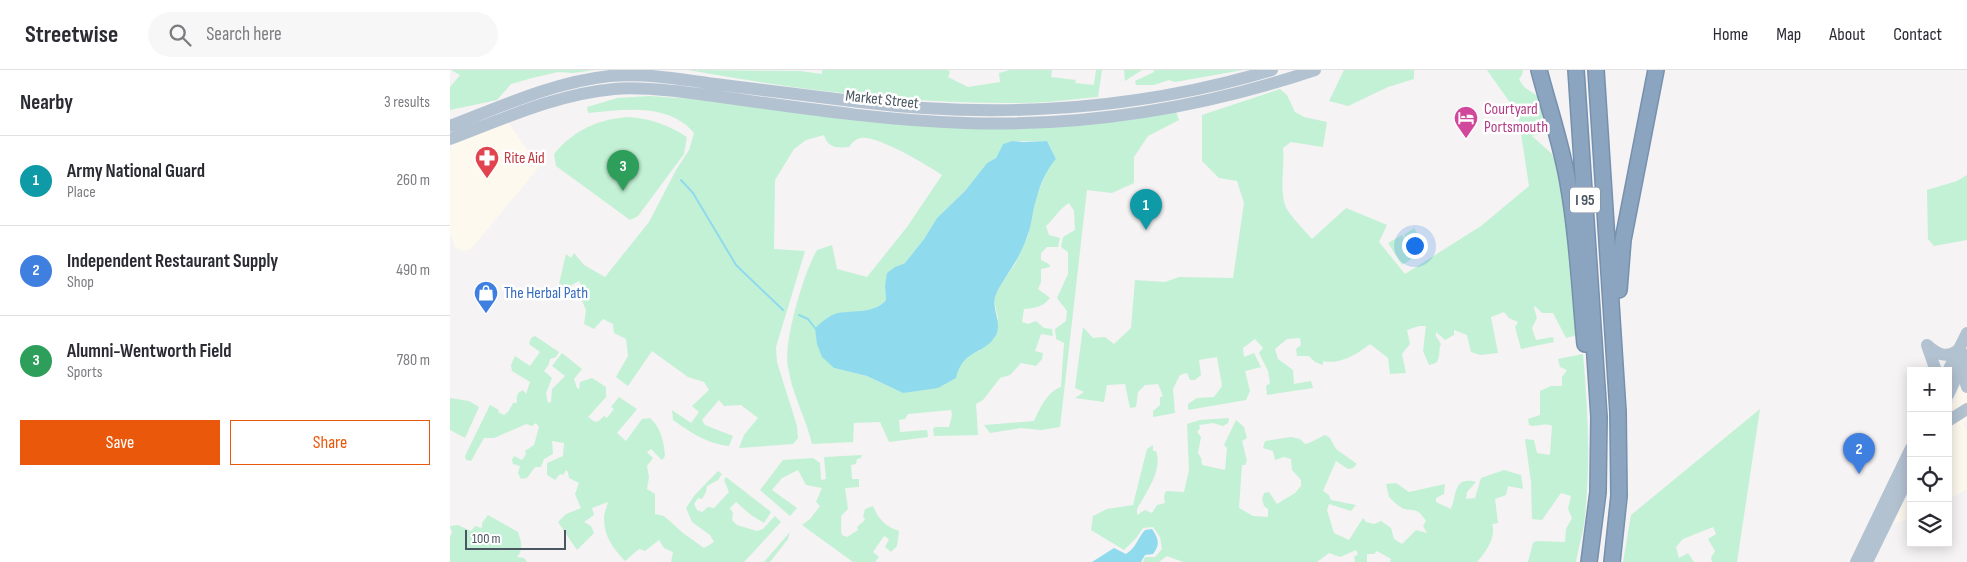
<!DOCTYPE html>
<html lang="en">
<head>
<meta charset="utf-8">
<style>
  :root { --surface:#fff; --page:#f7f7f7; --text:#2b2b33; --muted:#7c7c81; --line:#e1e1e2; --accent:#ea580c }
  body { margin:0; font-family:"Sofia Sans Condensed",sans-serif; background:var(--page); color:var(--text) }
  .controls { position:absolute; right:15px; bottom:15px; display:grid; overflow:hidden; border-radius:0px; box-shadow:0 2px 12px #0003 }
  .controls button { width:45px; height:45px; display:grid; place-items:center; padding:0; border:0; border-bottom:1px solid var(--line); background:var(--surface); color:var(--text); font:25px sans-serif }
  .scale { position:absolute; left:15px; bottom:12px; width:101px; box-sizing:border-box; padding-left:5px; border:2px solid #4a5661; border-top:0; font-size:14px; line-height:18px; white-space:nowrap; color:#4a5661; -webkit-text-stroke:4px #fff; paint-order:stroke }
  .you { position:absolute; left:964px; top:175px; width:18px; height:18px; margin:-12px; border:4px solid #fff; border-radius:50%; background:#1a73e8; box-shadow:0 0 0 8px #1a73e833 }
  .badge { display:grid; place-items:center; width:32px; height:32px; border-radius:50%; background:var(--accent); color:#fff; font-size:16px; font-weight:700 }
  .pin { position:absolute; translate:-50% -41px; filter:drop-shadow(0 1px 2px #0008) }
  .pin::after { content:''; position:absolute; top:26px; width:18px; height:15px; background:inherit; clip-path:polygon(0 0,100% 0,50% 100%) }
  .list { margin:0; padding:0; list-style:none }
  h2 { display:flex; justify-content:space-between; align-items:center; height:65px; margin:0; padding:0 20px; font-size:21px }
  h2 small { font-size:16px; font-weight:400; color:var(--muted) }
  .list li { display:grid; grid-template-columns:32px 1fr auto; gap:15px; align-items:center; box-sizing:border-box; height:90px; padding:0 20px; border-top:1px solid var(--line) }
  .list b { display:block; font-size:19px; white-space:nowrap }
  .list p { margin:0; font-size:16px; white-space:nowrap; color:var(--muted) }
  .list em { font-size:16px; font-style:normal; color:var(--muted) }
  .actions { display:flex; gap:10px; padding:15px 20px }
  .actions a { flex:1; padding:11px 0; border:1px solid var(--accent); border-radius:0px; text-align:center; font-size:18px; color:var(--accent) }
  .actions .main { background:var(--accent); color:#fff }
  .icon { flex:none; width:28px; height:28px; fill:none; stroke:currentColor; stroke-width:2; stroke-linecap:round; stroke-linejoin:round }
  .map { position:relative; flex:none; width:1517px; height:492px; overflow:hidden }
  header { display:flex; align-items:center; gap:30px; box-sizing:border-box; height:70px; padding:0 25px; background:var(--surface); border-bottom:1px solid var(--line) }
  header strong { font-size:24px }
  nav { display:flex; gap:28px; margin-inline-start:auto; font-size:18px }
  .search { width:350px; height:45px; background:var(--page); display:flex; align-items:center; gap:12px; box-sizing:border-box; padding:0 18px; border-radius:28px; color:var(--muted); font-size:19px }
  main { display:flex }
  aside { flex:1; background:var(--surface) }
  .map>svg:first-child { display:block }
</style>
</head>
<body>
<header>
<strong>Streetwise</strong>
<div class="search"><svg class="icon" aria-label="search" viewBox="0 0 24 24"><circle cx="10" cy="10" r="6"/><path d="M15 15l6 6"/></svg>Search here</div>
<nav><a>Home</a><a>Map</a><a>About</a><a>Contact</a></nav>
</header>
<main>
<aside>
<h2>Nearby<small>3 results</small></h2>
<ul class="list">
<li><span class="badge" style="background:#0f9aa8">1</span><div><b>Army National Guard</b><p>Place</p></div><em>260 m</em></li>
<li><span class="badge" style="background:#3f7fe0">2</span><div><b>Independent Restaurant Supply</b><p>Shop</p></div><em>490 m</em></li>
<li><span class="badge" style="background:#2e9e5b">3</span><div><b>Alumni-Wentworth Field</b><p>Sports</p></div><em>780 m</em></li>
</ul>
<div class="actions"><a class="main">Save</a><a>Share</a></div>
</aside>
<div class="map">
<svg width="1517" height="492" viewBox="0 0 1517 492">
  <rect width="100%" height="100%" fill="#f5f3f3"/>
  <path fill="#fdf9ef" d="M58,52L89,97L21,179L11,181L5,177L0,164V76Z
    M1517,301V350L1513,354L1517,360V419L1498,430V343Z
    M1461,418V447L1444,454L1449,441Z"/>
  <path fill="#c3f1d5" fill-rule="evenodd" d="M1,0H145L123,3L108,2L82,8L61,14L47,30L0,40V17L10,5Z
    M238,0L350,1L372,4V0H498L500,2L498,7L518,17L550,12L549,3L560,0H602L601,7L626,10L625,13L644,15L646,0H652L648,27C623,29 598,33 573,33C461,34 348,20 238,0Z
    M674,0H692L675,11Z
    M704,0H793L725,12L719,10L704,15H686L685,11L704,2Z
    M894,0H964V9L938,17L898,36L879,31Z
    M1037,0H1073L1072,5L1069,9C1076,21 1076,17 1086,25C1094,32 1092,52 1093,63L1082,66L1102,84L1114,113L1131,264L1116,268L1103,243H1092L1085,236L1084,238L1087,248L1082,258L1086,270L1103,267L1104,272L1071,279L1065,257L1068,252L1059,248L1054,242L1041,247L1048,283L1030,285L1021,282L1017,265L1004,260V265L995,270L986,262V266L991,274C988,281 991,287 986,293L979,295L973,281L976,256H969L957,260L960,274L952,284L956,303L940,304L938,288L920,274C907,284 890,295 873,291V295L865,292L859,286H847L846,279L851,275L850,268L837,269L825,279L828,289L843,300L844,314L861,311L863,318L817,325L816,316L820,313L818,301L809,283L813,278L805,269L793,278L794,287L804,283L811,297L795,301L800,321L796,330L738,340V334L747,328L764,327L772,316L767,287L749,290L751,305L745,310H740L737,303L730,305L723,319L725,343L703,347V341L710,335V327L713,326L708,314L695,315L688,322L686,337L680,338L675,314L657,315L654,332L625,328L634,322L625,318L633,257L643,268L655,267L664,274L681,258L685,210L715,212L729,207L783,208L794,133L787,111L769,108L752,91V45L830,19L837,25L845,42L854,47L877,52L873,77L841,72L833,78C835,96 828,126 838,141C845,151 854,160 862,169L896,138L937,155L929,172L955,204L1031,156L1079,116L1068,44Z
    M200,26L257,30L417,51L666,52L726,42L729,50L698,66L684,87V113L662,123L637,120L610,357L591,360L571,358L540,363L534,355L584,351C590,338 597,322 611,317L614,273L606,269L605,259L616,251L617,241L607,228L618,204V182L611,177L613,167L625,160L624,141L619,133C609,139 605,148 596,156L599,165L610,168L608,177H597L591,183V190L599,194L600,197L591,199V212L588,219L600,228C593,237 584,238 574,239L572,252L578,254L586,251L594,258L602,259L603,266L591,264L585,281L593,283L592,289L586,296L571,293L560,305L550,308L533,330L526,334L528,365L484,366L483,359L485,357H499L502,345L501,340L458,344L455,349L449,350L450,362L477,360L478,367L439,372L430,352L404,353L403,372L362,374C356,348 342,324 338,297C333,272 354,202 367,180L382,175L387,199L417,207L457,157L492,105C477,95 427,65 411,68C405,69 402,73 399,77C387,78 378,78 374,65L356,70L344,79L325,110L324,179L355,181L326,277L327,292L347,356L348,368L343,374L289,378L294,365L308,348L291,335L274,336L269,330L252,350L255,355L283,366L279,376C257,374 240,362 223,350L222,340L241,353L249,342L242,336L259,320L254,312L238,307L202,281L178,316L166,307L178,286L176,269L164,263L163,254L153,249L144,259L134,254L136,240L129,224L131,215L129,211L118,217L109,214L116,184L121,188L124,183L134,195L155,207L199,152L226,100L239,80L244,63C218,32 172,40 138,43L137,37L167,28ZM562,71H597L606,89L598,98L585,130L578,166L565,194L547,220L544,230L548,248L540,272L529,281L516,287L508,298L453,323L417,306L384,298L387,243C403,243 425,243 436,230L435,216L445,197L455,193L474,169L487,148L515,121L537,93L546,88L553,74Z
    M179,47C202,49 218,55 237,67L234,84L188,146L180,150L106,96L104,84C124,60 148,49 179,47Z
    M1517,105V170L1484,176L1478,169L1477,120L1507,111Z
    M964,158L977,179L967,185L954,165Z
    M952,165L965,187L952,195L938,173Z
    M85,266L109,282L106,287L100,289L99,294L94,301L102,308L96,323L98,333L101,332L102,319L115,306L102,296L112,283L132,299L124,309L127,318L129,319L130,312L142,308L156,317V327L138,347L145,352L149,351L154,346L157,348L164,339L161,337L169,327L187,339L167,363L176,371L192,349L200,348C211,357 214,373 215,386L212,390L201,379L197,382L203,388L197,396L199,407L197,419L205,424V444L214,446L233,463L254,478L264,472L260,465L242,452L236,438L244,426L268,401L272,404L268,410L257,416L256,422L252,429L248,428L244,434L247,440L252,442L258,437L264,438L279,422L274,410L276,407L321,442L314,453L301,445L286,432L280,438L283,443L282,450L287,455L307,461L313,459L325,446L331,452L294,492H221L223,482L214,478L209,470L195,481L189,479L175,491C163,478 154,467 154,448C154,443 157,437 158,432L142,438L144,445L134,452L141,456L144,463L127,480L108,452L116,444L131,438L125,424L129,413L119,408L118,402L116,400L113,405L110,404L105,410L97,405V393L113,386L114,373L102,371L103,384L94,389L91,397H85L77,408L71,409L68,403L70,396L63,394L62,390L64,386L72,390L76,384L75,381L84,375L89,357L86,353L82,356L76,354L44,368H34L21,391L16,390L15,386L40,335L49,340L48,342L54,345L58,342L63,333H67C66,326 67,323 73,320L76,324L80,312L62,301L61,295L65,286L80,296L90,282L79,274L81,268Z
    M1133,284C1138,339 1141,398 1134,454C1132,467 1128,479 1126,492H1078L1083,473L1086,471L1115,472L1116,459L1122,448L1118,439L1121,426L1111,423L1092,450L1082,449L1081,412L1075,369L1084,370L1087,383L1100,385L1102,356C1093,352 1087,358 1079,355L1078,349L1090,345V321L1101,316H1112V307L1117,300L1110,297L1108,289Z
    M0,328L19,331L29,337L15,368L0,360Z
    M1310,339L1287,492H1262L1261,488L1265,481L1258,469L1266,464L1263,457L1233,469L1226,477L1229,488L1238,483L1244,492H1173L1181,445Z
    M778,348L779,349L778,353L773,356L763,353L749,355L750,358L747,362L751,367L748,383L751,388L752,395L775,400L777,378L774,375L786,350L794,357L797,368L792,371L797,391L795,395H792L789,438L803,446L818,447V439L814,436L812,429L814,423L819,422L827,434L845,423L851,416V410L842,400L841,389L834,387L825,390L823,381L813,378L815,371L841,367L850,369L855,374C861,373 868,368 875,365L880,368L886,379L907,394L903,398L898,399L886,391L873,421L879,425L881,430L906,435L901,441L879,434L877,440L884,463L899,470L913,448L916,452L924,454L931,451L941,458L944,469L952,474L966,460L977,463L973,456L976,451C966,435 964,443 952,438C947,435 943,431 939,427L936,414L946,413L959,422L995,414L994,424L986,428V432L1001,439C1007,425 1003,406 1026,412L1017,422L1016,429L1025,428L1031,408L1054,400L1071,405L1073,419L1058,416L1056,425L1045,429L1048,453L1042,454C1047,467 1035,483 1027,492H940L941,489L927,481L924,484H917V492H905L904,487L908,484L906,480L890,487L879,483L867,492H733L717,486L709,492H693L695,487H705L712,479L710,467L703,457L693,458L686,468L674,480L641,460L643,446L657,439L683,435L697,379L703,375V381H706C713,400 696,423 687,439V445L695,440L702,443L707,435L715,433L714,426L716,421L734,422L739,400L737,354L750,350Z
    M412,385L411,388L407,389L406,394L401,395L402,409H409V417L395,418L398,439L391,446C392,452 390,458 392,465L397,467L408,460L407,457L415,450L413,446L415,439L423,436C429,450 435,456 449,461L447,476L441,482L435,477L439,469L434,466L423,482L429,487L425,492H403L352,455L360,449L370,436L366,432L372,418L356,415L348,400L332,408L322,420L347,438L340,446L310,420L333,390L363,388L370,393L371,410L376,409L374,387Z
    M38,445L68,462C71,472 74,479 67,487L74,488L77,492H0V467L2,462L0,456L8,455L21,461L25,456L32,458V453Z
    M340,462L338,469L320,492H314Z"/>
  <path fill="#90daee" d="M562,71L573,72L597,71L606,89C596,100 590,115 586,130C582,142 582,155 577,167C574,176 569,186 564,194C558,205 549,215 545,227C542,239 552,252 546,265C534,286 513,278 506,308L488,318L453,323L417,306L384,298L372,287L367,274L365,258C371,253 379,245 388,243C404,240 424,244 436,230L435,216L437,203L445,197L455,193L474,169L487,148L515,121L537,93L546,88L553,74Z
    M702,459C709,469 710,475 703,484L695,485L691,492H642L664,478L676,484C686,478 687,469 695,460Z"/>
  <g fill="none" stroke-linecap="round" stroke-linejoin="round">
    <path stroke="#90daee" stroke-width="2" d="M231,110L243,123L286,195L333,240
      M349,245L358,249L365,258"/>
    <defs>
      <path id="highway" d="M1089,0C1099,39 1113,78 1119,119C1128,170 1130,223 1135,274
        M1126,0L1149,347L1148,422L1139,492
        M1146,0L1168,342L1169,426L1162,492
        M1169,220L1173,170L1206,0"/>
    </defs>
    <use href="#highway" stroke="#7690ad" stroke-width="18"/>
    <path stroke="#b3c2d1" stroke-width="12" d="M0,56C52,36 104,12 160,6C195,3 230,9 265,14C313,20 362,26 410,32C548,49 689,40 822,0
      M0,69C53,49 107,24 164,19C184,17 204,19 225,21C321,33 418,50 515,53C634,57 752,38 865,0
      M1477,275C1487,284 1496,289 1508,280
      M1477,275L1486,301
      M1516,295L1514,307L1517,317
      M1498,301L1517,263
      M1498,325L1517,285
      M1498,351L1517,339
      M1406,492L1461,378
      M1417,492L1461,402"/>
    <use href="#highway" stroke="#8ba5c1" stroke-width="15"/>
  </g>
  <defs>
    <symbol id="hotel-pin" viewBox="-11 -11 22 30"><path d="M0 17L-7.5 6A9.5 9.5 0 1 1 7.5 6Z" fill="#d1479c" stroke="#fff"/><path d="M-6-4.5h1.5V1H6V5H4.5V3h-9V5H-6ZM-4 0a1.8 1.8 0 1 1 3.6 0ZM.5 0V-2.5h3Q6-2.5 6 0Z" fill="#fff"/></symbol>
    <symbol id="pharmacy-pin" viewBox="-11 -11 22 30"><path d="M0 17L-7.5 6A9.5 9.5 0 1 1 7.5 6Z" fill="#e0444e" stroke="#fff"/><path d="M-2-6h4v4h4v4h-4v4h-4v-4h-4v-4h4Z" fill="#fff"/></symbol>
    <symbol id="shop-pin" viewBox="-11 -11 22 30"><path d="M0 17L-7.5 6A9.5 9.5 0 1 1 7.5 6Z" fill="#3f7fe0" stroke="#fff"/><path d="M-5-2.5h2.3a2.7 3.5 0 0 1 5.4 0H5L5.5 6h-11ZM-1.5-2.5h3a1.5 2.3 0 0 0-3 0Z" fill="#fff"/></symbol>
  </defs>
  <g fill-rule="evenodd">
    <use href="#hotel-pin" x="1002" y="34" width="28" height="38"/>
    <use href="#pharmacy-pin" x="23" y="74" width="28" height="38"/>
    <use href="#shop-pin" x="22" y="209" width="28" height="38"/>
  </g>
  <g text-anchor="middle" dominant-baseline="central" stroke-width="5" stroke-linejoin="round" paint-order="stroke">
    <rect fill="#fff" stroke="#808990" stroke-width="1" x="1120" y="117.5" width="30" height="25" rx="4"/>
    <g font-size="15" font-weight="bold" fill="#4a5661">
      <text x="1135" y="130">I 95</text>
    </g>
    <g font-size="16" fill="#4a5661" stroke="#fff">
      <text transform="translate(432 30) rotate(6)">Market Street</text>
    </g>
    <g font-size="16" fill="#b23c85" stroke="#fff" text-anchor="start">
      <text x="1034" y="39">Courtyard<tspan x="1034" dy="18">Portsmouth</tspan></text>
    </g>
    <g font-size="16" fill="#be3a42" stroke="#fff" text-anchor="start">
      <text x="54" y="88">Rite Aid</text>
    </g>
    <g font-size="16" fill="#366cbe" stroke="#fff" text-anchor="start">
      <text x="54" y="223">The Herbal Path</text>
    </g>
  </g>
</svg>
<div class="controls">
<button>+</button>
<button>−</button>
<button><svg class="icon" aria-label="locate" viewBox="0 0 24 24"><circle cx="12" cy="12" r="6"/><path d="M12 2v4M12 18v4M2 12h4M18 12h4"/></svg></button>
<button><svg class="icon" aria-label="layers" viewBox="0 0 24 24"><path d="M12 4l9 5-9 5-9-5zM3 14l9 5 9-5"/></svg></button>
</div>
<div class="scale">100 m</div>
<div class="you"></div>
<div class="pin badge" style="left:696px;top:160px;background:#0f9aa8">1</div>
<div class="pin badge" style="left:1409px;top:404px;background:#3f7fe0">2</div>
<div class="pin badge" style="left:173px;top:121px;background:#2e9e5b">3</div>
</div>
</main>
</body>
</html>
